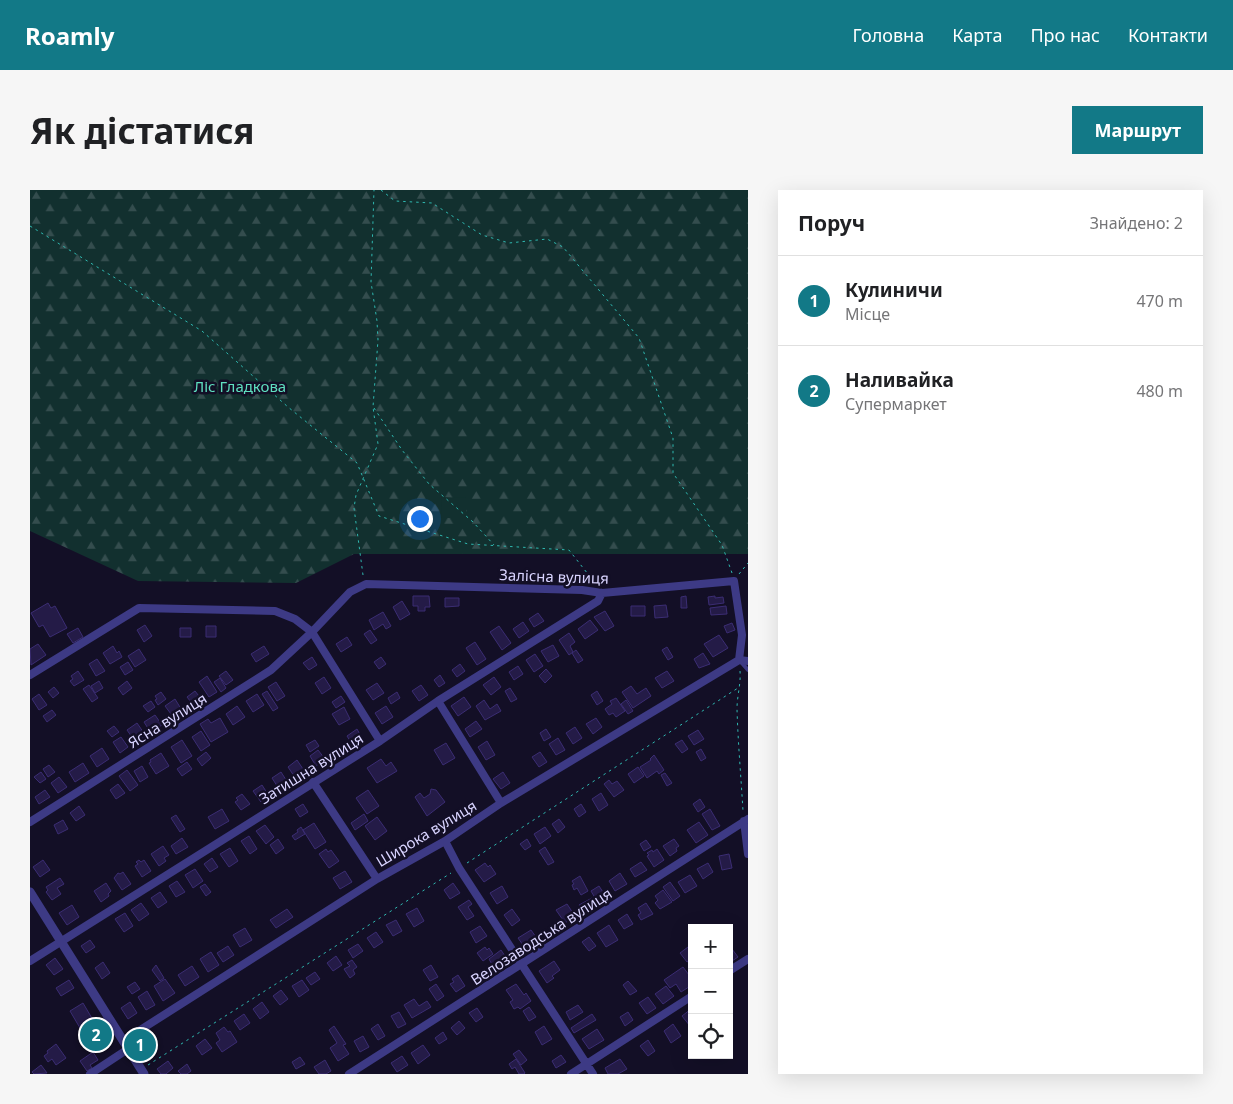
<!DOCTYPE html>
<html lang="uk">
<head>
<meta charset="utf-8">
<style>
  :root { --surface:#fff; --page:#f6f6f6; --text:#202124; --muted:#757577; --line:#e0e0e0; --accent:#127987 }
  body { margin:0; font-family:"Noto Sans",sans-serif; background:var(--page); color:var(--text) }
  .controls { position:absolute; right:15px; bottom:15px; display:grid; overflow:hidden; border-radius:0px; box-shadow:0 5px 20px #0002 }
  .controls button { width:45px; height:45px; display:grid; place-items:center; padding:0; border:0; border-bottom:1px solid var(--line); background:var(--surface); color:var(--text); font:25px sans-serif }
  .you { position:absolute; left:389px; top:328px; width:18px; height:18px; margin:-12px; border:4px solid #fff; border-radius:50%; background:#1a73e8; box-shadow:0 0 0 8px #1a73e833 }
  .badge { display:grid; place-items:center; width:32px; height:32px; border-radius:50%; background:var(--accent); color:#fff; font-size:16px; font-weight:700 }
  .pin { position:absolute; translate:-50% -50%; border:2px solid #fff; box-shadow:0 1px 5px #0006 }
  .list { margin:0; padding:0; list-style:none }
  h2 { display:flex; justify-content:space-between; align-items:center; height:65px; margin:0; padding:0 20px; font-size:21px }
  h2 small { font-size:16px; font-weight:400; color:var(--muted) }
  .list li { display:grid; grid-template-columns:32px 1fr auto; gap:15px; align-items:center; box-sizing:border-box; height:90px; padding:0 20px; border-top:1px solid var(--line) }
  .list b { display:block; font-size:19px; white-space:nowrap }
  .list p { margin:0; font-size:16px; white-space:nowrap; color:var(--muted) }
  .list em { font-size:16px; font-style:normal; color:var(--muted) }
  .icon { flex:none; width:28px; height:28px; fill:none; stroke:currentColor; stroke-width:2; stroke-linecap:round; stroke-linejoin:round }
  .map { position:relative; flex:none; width:718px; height:884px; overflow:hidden; border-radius:0px }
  header { display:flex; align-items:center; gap:30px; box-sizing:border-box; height:70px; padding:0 25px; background:var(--accent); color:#fff }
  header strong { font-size:24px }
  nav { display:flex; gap:28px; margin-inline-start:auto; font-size:18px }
  .intro { display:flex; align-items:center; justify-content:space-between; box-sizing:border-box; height:120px; padding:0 30px }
  h1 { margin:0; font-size:35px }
  .button { padding:12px 22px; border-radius:0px; background:var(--accent); color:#fff; font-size:18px; font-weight:700 }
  main { display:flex; gap:30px; padding:0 30px }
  aside { flex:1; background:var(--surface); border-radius:0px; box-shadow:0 5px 20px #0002 }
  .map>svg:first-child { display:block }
</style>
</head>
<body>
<header>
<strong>Roamly</strong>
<nav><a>Головна</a><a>Карта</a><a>Про нас</a><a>Контакти</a></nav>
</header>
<div class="intro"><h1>Як дістатися</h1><a class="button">Маршрут</a></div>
<main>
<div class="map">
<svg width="718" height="884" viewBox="0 0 718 884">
  <defs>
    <pattern id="forest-firs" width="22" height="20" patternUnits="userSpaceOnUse" patternTransform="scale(1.25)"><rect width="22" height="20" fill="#12302f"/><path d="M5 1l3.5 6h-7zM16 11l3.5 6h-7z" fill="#344d4e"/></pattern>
  </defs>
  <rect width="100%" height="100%" fill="#130f26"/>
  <path fill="url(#forest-firs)" d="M0,0H718V364H324L266,393L108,391L0,341Z"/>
  <path fill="#12302f" d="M412,307L436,308V328H411Z"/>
  <path fill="#241b47" stroke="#3b2d73" d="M383,406H399L400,417H395V421H388V416H383Z
    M656,406L657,418H651V407Z
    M685,406V408L693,407L694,413L679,415L678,407Z
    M415,408H429V416L415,417Z
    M372,411L380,424L370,430L363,417Z
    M18,413L21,418L25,416L37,438L20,447L13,435L9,437L1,423Z
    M636,415L638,427L625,428L624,416Z
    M601,416H615V426H601Z
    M696,416L697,424L681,425L680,418Z
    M575,421L584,436L575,441L564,427Z
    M353,422L361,436L356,439L353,434L344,440L339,430Z
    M508,423L514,431L504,437L499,429Z
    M560,430L568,440L555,449L548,439Z
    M493,432L499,441L489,448L483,439Z
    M702,433L705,440L697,443L694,436Z
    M115,435L122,446L114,452L107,440Z
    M176,436H186V447H176Z
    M469,436L481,453L472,460L460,442Z
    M48,438L53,447L43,453L37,444Z
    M150,438H161V447H150Z
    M340,440L347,450L341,454L334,444Z
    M539,443L545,452L540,456L543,462L539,465L529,450Z
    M689,445L698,458L683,467L674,454Z
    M317,447L322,455L311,462L306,454Z
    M445,452L456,469L447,475L436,458Z
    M8,454L16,465L1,475L0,459Z
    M523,455L529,466L518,472L511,461Z
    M83,456L87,463L89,461L92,467L80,474L73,463Z
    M234,456L239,464L226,472L221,464Z
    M637,457L643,467L638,470L632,460Z
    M109,459L116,470L105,477L98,466Z
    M546,460L553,470L548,473L542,463Z
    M673,463L680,474L669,478L664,469Z
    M505,464L513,476L504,482L496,470Z
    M282,467L287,475L279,480L273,473Z
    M351,467L356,474L349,479L344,472Z
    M67,469L75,481L66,486L59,474Z
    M98,472L103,480L95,485L90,477Z
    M430,474L435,481L427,487L422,480Z
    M488,476L493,484L484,490L479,482Z
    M516,479L522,486L515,493L509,486Z
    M48,481L54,490L44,496L40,491L43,489L41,486Z
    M196,481L203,490L196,495L189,486Z
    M637,481L644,491L632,498L625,488Z
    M410,485L415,493L409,497L404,490Z
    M177,486L187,502L179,507L169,492Z
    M294,487L301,498L292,504L285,493Z
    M464,487L471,497L461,505L453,495Z
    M190,488L196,498L191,502L184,492Z
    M69,491L73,498L65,503L61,496Z
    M97,491L102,498L93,505L88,498Z
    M246,492L255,506L247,511L238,497Z
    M347,493L354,503L343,510L336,500Z
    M59,495L68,508L62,512L53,499Z
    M391,495L398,505L389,511L382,501Z
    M601,496L607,504L616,498L621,506L603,518L592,502Z
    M24,497L29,503L23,508L18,502Z
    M480,498L487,509L481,512L475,501Z
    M165,501L172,510L164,516L157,507Z
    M237,501L248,518L243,521L232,504Z
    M567,501L573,511L567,515L561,505Z
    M131,502L136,509L128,515L125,510L127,509L125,506Z
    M367,502L370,508L361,514L358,508Z
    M9,504L17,515L9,520L2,509Z
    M227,504L234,515L223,522L216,511Z
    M311,506L315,512L306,518L302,512Z
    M434,507L441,517L428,526L421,516Z
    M586,508L595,521L586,527L583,523L579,525L575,519L582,514L580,511Z
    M145,509L153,522L144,528L135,516Z
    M454,510L460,519L467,514L471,521L455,530L446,516Z
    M596,510L603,521L598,524L591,514Z
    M121,511L125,517L118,522L113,516Z
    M207,516L215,527L203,535L196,524Z
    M356,516L363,527L352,534L345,523Z
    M314,517L320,529L309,535L302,524Z
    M22,520L26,525L17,532L13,526Z
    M125,525L132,535L121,543L114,532Z
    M190,528L198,542L181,552L170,534L178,529L181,533Z
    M566,528L572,537L563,544L556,534Z
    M446,531L452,539L440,547L435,539Z
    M107,533L116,546L106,553L97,540Z
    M84,536L89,542L82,547L77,541Z
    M545,537L552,548L543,554L536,543Z
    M327,539L332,548L322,554L317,546Z
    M516,539L521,547L514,551L510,543Z
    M668,540L674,549L664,555L658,546Z
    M171,541L180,555L171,561L162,547Z
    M91,547L98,557L90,563L83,552Z
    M528,548L535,560L526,565L519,554Z
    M152,550L162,566L151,573L141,557Z
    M285,550L289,556L280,562L276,555Z
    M652,550L658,559L652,563L645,554Z
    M457,551L465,565L456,570L448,557Z
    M416,553L425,568L413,575L404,560Z
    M72,558L79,569L67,577L60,566Z
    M671,559L676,568L671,571L666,562Z
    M288,560L295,569L286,576L280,566Z
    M176,562L181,568L172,576L167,569Z
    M510,562L517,572L509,577L502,567Z
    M131,563L139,576L126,584L119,573L121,572L120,570Z
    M624,565L634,580L629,584L627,581L617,588L610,577L621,570L620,569Z
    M351,569L356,576L361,572L367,581L347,593L337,578Z
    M267,570L275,582L266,589L258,577Z
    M157,572L162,579L152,586L147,579Z
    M53,573L59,583L45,592L39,582Z
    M19,575L25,582L18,587L13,579Z
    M112,576L118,587L110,592L104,581Z
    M608,577L614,586L604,593L598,584Z
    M97,580L108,595L100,601L89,586Z
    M11,582L16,589L10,593L4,587Z
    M251,582L258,593L249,599L242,588Z
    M473,582L480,593L471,599L463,589Z
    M635,583L642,593L637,596L631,585Z
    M29,587L37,597L28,603L21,593Z
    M579,590L582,594L587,591L594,600L584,607L574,594Z
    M88,594L95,603L86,609L80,600Z
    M232,595L239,606L231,612L223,601Z
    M401,599L406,600L415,612L397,626L385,607L390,603L394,608L400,604Z
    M15,600L20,607L9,614L5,607Z
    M338,600L349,616L337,624L326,608Z
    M571,603L578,615L569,621L562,609Z
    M212,604L220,614L211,620L205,612L208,610L206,608Z
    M670,609L675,617L668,622L663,614Z
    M273,614L278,622L270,627L265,619Z
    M551,614L556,622L549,627L544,619Z
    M49,616L55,625L46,631L40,623Z
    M192,619L199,631L185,639L178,627Z
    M680,619L690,636L682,640L672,624Z
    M334,624L338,631L325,640L321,633Z
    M146,625L155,639L150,642L141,628Z
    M347,627L357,641L345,650L335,636Z
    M529,629L535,637L528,643L522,634Z
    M33,630L38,639L28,644L24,635Z
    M669,632L678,645L666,653L657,640Z
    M284,633L296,652L285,659L273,640Z
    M235,635L244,647L236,654L226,641Z
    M271,637L275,644L265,650L262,646L268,642L267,640Z
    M515,637L521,646L510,654L504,644Z
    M219,646L227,659L220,664L211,651Z
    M152,648L158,657L146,664L141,656Z
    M248,649L254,658L246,664L240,655Z
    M497,649L501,656L495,660L490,654Z
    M644,649L649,656L646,658L647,661L640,666L633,656Z
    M616,650L621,657L614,661L610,654Z
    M133,656L139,665L134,668L136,671L129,676L121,664Z
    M515,657L524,672L518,675L509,661Z
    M200,658L208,671L199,677L190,664Z
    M296,659L298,662L301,660L309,671L299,678L289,664Z
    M627,659L634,670L624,677L617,666L619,665L617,663L622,660L623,662Z
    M699,664L702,678L692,680L689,666Z
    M182,668L188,677L180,682L174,674Z
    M13,670L20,680L10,687L3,677Z
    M109,670L111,672L114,670L121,681L112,687L105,676L108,674L106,672Z
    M611,672L617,680L605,687L600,679Z
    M455,673L458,677L460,675L466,684L454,692L445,680Z
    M678,673L683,682L673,689L667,679Z
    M165,679L173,691L163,698L155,685Z
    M315,681L322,692L310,699L303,688Z
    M93,682L101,694L92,700L84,688L88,683L90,684Z
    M590,683L597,694L585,701L579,691Z
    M660,685L667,696L655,703L648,692Z
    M550,686L558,701L551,705L547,698L544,700L542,695L544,694L542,691Z
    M30,688L34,694L27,698L31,704L22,710L16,702L18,700L16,697Z
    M147,691L155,702L146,707L139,696Z
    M640,692L650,706L643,711L633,697Z
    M76,693L81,701L78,704L79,706L71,712L64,701Z
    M423,693L430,703L420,709L414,700Z
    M175,694L181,702L176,706L170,697Z
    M472,696L478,707L467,714L460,703Z
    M569,696L577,708L568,713L561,701Z
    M633,700L642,712L630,719L625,713L628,710L625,706Z
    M130,702L137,712L128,718L121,708Z
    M562,708L568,717L564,720L560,713L552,719L549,715Z
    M439,710L442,714L438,717L444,726L437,730L428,717Z
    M111,713L119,724L109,731L101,720Z
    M616,713L623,724L611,730L608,725L611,723L608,718Z
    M537,714L545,726L535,733L526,720Z
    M42,715L49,727L37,735L29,723Z
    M387,718L394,731L384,737L376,724Z
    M257,719L263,727L246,738L240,730Z
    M482,719L490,730L482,736L474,725Z
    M95,723L103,736L94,742L85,729Z
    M597,724L603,734L594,739L588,730Z
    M366,730L372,741L363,746L356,735Z
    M579,735L588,750L576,757L567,743Z
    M450,736L457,746L446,753L440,742Z
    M215,738L222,750L210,757L203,745Z
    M501,740L508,750L495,758L488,748Z
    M346,742L353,752L344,758L337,748Z
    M559,747L566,756L559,761L552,752Z
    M60,750L65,757L56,763L51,756Z
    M328,754L333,761L323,768L318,760Z
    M699,755L708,767L702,771H699Z
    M198,756L204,765L193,772L187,763Z
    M455,757L457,760L459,758L463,764L453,771L447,763Z
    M658,757L662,762L659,764L662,769L657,772L650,763Z
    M471,760L477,769L464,778L459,769Z
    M181,762L189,775L178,782L170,769Z
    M306,766L312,775L303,781L297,773Z
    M25,768L33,779L24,785L16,775Z
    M322,770L327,777L323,780L325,784L320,788L314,779L320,776L317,773Z
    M524,771L530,780L522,786L524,788L517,793L509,781Z
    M73,772L80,783L72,789L65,778Z
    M126,775L134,788L130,791L122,780Z
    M401,775L408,787L400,791L393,780Z
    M162,776L169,787L155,796L148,785Z
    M653,777L662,789V795L651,802L646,794L640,798L634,790Z
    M285,782L290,789L281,795L276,788Z
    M428,785L435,796L426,802L420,794L424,792L422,789Z
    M135,789L145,803L133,811L124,796Z
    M39,790L44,798L31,806L26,798Z
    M272,790L279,800L269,807L262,796Z
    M598,791L607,801L600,805L593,795Z
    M105,792L110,799L102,804L97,797Z
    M406,794L414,806L407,811L399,799Z
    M486,794L494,805L496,803L501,811L490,819L488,817L484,819L480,812L483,810L476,800Z
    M636,796L644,806L633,814L625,804Z
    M251,800L258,809L250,815L243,806Z
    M117,801L125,815L116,820L108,807Z
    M618,807L626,818L617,824L609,813Z
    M384,809L389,816L397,811L401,817L382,828L374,815Z
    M100,812L107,823L98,829L91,818Z
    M232,812L239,822L230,829L223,819Z
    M53,813L63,830L50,838L40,821Z
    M548,815L553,822L540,830L536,822Z
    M499,817L506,827L499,831L493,821Z
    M447,818L453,827L446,832L439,823Z
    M661,819L662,834L660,836L652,826Z
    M369,822L376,834L368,838L361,826Z
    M598,822L603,830L595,836L590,827Z
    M214,824L220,833L210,840L204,831Z
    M562,824L566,830L544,843L541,838Z
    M429,831L435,838L427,845L421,838Z
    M66,833L75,847L59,857L50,843Z
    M348,834L355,846L348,850L341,839Z
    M643,834L651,846L641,853L634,841Z
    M304,836L316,854L313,855L319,864L308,871L300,858L307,853L299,840Z
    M514,836L522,849L512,855L505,842Z
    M194,837L198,842L200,841L207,852L192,862L186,853L190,850L186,843Z
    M567,839L574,850L559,859L552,849Z
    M413,842L417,849L409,854L405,848Z
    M333,846L339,857L330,862L324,851Z
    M175,849L182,858L172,865L166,856Z
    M618,850L625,861L618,866L610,856Z
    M26,854L36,868L26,875L22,869L18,872L14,866L18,863L17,861Z
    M393,855L400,865L388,874L381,863Z
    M489,860L497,870L491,875L483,864Z
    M63,862L68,870L60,875L62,878L57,881L50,871Z
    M531,865L536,872L526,878L522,871Z
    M372,866L378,875L367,882L361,873Z
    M270,867L275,874L266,879L262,872Z
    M486,869L495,883L494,884H489L485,877L482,879L479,874Z
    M590,869L597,879L588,884H578L575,878Z
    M295,870L301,881L296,884H289L284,877Z
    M138,871L143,878L136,884H131L127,879Z
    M157,874L161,881L157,884H151L148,881Z
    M11,875L17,883L4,884L2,882Z"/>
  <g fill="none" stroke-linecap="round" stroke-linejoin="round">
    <path stroke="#2fb8b0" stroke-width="1" stroke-dasharray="2.5 4" stroke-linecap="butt" d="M351,0L365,11L402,13L452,45L479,53L517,49L533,57L609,148L643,248V283L692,355L702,383
      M0,36L172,141L258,217L327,273L349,326L438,354L539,360L565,393
      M344,218L372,260L399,294L443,332L464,355
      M709,384L718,373
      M333,385L324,318L326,305L348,254L343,217L348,150L347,131L341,92L344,0
      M710,481C711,494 707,506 707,519C708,553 711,587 713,621
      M437,673L708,498
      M118,875L421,683"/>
    <path stroke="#3d3a85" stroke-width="4" d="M711,472L718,480"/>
    <path stroke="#3d3a85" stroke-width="8" d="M0,485L109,418L245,421L265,429L282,442L350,551
      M408,511L471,613
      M283,592L347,689
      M714,631L718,664
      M0,632L241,480L282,442L320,402L336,394L552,400L572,403L704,391L712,445L709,470
      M415,651L429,678L563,884
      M0,771L350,551L408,511L568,411L572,403
      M699,781L718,769
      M93,851L347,689L415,651L471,613L709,470L718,471
      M60,884L98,859
      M319,884L718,629
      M541,884L662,806"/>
    <path stroke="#3d3a85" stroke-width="9" d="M0,702L114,884"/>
  </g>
  <g text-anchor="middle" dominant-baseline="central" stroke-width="5" stroke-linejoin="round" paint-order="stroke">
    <g font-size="15" fill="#5fe0c0" stroke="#130f26">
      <text x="210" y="196">Ліс Гладкова</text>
    </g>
    <g font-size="15" fill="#d9d4ff" stroke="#130f26">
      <text transform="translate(524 386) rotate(2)">Залісна вулиця</text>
      <text transform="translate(137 530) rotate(-32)">Ясна вулиця</text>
      <text transform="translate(281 578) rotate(-32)">Затишна вулиця</text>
      <text transform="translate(396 643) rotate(-31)">Широка вулиця</text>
      <text transform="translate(511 746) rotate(-33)">Велозаводська вулиця</text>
    </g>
  </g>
</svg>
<div class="controls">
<button>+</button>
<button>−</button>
<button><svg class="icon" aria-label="locate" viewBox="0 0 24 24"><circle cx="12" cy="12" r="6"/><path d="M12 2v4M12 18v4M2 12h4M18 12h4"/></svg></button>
</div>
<div class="you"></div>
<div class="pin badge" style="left:110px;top:855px">1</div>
<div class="pin badge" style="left:66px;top:845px">2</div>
</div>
<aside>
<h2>Поруч<small>Знайдено: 2</small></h2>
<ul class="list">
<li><span class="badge">1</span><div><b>Кулиничи</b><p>Місце</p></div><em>470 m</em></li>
<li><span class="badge">2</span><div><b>Наливайка</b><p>Супермаркет</p></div><em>480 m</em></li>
</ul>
</aside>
</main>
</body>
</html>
